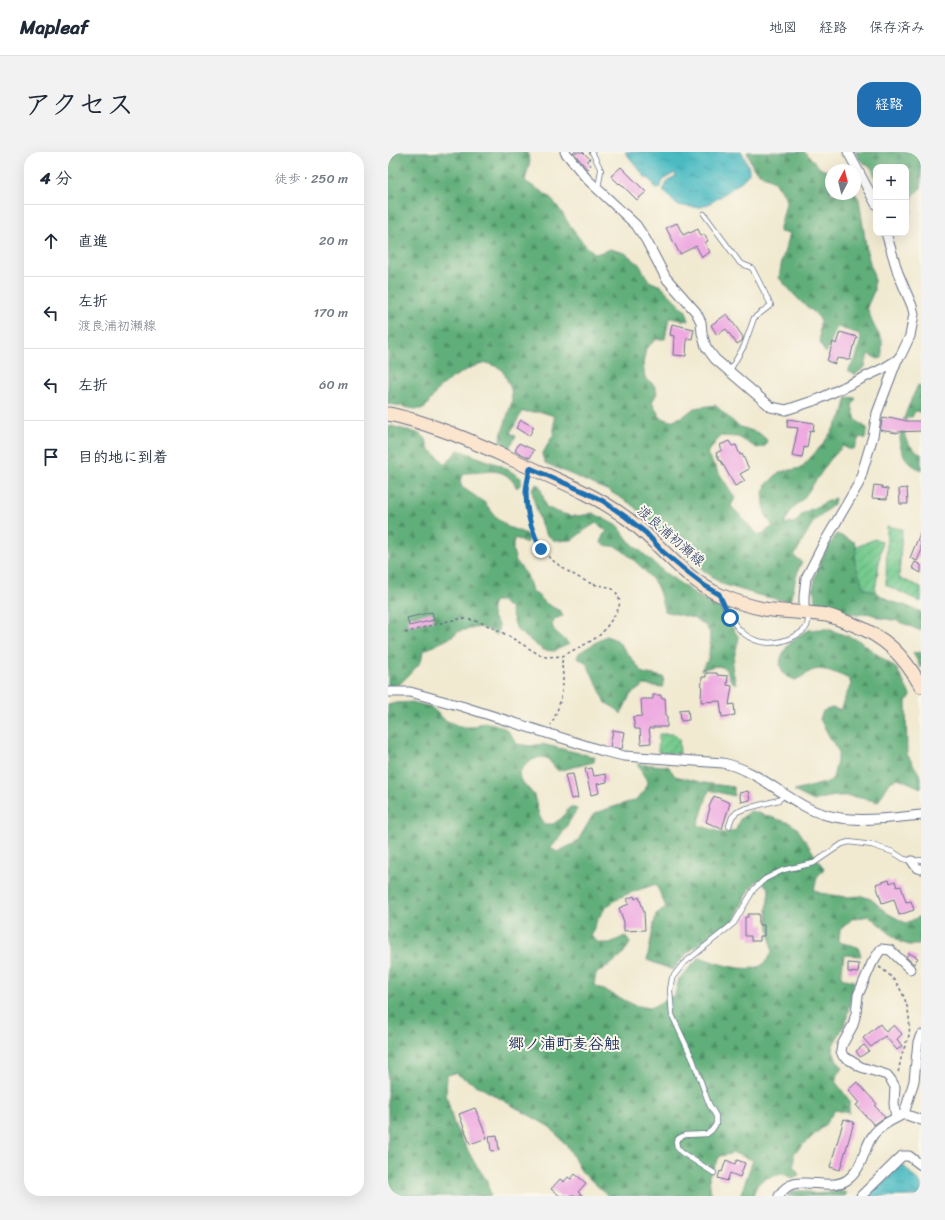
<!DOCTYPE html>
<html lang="ja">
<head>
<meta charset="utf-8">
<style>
  :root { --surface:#fff; --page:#f2f2f3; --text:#1f2937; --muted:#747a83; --line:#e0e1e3; --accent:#1f6fb2 }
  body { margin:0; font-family:Sriracha,"Klee One",sans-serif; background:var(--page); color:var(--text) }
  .controls { position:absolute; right:12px; top:12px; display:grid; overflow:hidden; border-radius:8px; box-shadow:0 4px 16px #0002 }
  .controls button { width:36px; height:36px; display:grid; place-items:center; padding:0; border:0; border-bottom:1px solid var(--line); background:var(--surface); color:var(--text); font:20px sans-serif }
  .compass { position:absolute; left:437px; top:12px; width:36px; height:36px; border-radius:50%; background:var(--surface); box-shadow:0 4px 16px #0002; rotate:7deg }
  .stop { position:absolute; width:12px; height:12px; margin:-9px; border:3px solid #1f6fb2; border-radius:50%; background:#fff }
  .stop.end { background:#1f6fb2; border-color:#fff; box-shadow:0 1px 4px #0008 }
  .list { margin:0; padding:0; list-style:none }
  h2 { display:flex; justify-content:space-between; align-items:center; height:52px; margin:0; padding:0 16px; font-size:17px }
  h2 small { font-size:13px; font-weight:400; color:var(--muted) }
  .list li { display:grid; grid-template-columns:26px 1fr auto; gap:12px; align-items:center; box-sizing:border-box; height:72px; padding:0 16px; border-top:1px solid var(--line) }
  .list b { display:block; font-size:15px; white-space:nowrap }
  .list p { margin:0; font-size:13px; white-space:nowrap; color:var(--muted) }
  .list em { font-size:13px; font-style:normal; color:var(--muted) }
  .icon { flex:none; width:22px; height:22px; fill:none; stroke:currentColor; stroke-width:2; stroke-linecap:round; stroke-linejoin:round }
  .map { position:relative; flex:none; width:533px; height:1044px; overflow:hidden; border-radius:16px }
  header { display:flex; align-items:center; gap:24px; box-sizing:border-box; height:56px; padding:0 20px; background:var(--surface); border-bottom:1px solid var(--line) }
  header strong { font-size:19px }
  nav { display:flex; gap:22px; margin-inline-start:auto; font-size:14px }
  .intro { display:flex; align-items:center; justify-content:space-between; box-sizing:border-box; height:96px; padding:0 24px }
  h1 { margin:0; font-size:28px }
  .button { padding:10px 18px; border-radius:16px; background:var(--accent); color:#fff; font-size:14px; font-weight:700 }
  main { display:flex; gap:24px; padding:0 24px }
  aside { flex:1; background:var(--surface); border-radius:16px; box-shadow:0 4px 16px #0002 }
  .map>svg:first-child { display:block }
</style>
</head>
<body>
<header>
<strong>Mapleaf</strong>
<nav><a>地図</a><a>経路</a><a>保存済み</a></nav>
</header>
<div class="intro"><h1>アクセス</h1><a class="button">経路</a></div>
<main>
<aside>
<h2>4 分<small>徒歩 · 250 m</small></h2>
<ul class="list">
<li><svg class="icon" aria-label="ahead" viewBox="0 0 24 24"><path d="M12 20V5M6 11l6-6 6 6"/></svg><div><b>直進</b></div><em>20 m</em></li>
<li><svg class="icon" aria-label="left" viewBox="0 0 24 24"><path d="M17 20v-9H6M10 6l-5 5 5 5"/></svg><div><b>左折</b><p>渡良浦初瀬線</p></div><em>170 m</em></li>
<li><svg class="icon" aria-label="left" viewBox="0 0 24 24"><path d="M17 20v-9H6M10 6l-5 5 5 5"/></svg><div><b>左折</b></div><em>60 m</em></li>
<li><svg class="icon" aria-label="arrive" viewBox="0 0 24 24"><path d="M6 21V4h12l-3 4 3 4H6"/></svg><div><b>目的地に到着</b></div></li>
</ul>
</aside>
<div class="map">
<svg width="533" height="1044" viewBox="0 0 533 1044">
  <defs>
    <pattern id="forest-firs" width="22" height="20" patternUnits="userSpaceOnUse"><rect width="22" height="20" fill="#60ae79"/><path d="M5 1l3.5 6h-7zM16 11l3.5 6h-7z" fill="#4e8e66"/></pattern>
    <pattern id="garden-furrows" width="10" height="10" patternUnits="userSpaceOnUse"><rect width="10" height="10" fill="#75ca8e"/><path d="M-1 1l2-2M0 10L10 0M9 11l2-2" fill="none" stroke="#5fa477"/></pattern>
    <pattern id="water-ripples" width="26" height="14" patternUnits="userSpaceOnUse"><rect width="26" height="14" fill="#4cbbc2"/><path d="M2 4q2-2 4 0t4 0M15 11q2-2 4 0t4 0" fill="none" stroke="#3e98a1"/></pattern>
  </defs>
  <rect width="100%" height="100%" fill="#fbf7ec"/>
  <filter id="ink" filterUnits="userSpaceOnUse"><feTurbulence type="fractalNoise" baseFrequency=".025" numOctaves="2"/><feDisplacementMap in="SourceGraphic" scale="8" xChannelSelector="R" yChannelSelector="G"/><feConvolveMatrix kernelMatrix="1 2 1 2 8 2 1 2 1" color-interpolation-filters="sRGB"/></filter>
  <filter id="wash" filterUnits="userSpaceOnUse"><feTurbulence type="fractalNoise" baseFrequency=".012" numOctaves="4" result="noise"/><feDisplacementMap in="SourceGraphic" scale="16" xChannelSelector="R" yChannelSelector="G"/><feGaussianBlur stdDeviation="0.9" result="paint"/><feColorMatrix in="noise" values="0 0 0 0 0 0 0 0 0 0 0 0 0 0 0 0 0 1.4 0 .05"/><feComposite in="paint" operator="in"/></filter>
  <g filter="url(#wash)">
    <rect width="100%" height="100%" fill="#f1ead1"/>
    <path fill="url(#forest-firs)" stroke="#3e6e6c" fill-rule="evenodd" d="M0,0H40L42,1L55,0H139L142,9L137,29C144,34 157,41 163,46C179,65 187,88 208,102L222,97L237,101L251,112L261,129L273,134L298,159L301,169L281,166L277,187H269L258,196L255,212L257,226L266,233L269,241L264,250L272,265L282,269L296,264L306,256L327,253L350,274L371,281L379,288L377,294L369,296L350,285L332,284L319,302L347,346L343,354L371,384L385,374L377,362L375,341L378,333L391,320L413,316L435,292L454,264L459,245L468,246L464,254L468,268L480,277L477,287L474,285L471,286L466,297H460L455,294L442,308L415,347L404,357L396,372L408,370L415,361L447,346L446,352L425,370L406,404L414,410L411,415L402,449L388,447L370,443L334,432L314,417L270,378L243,352L221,339L157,311L154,303L166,281V264L154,260H134L122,281L128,284L121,296L111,290L124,249L123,237L117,223L112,216L99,211L84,215L64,226L51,236L36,257C22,258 13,253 0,252Z
      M359,0H417L433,17L443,20V42L467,41L471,47L479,100L486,125V139L479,155L486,174L494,188V206L490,207L480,202L477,215L467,223L460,219L468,206L473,186L471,182L449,175L438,201C429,192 432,180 432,167L427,161L412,149L391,126L394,108L402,81L391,80L399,47L386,29L374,23L365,16Z
      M467,0H533V36C523,44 523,47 524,60L518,62V15H488V27L484,17L471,7Z
      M530,233L533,234V260L527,259L524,265H519C514,284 516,291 533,302V318C495,301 518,260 530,233Z
      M3,274L33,282L38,287L40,296L58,312L70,298L114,314L133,326V332L129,336C116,312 101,321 77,321L72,328L74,335L97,351L108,365L120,375L139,382L140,387L138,391L127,386L125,391V399L128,409L139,423L144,438L159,452L172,459L175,464L166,467L164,473L166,478L181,492L166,499L155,498L129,478L122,456L113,449H106C102,459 103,465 111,473L109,483L101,478L92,475L71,479L60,487L35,499L33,510L12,532L0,534V275Z
      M148,332L152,334L158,355C177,363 184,367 205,361L231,375L240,388L276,420L313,446L332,456L351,486L344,514L348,532L343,529C338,510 329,513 313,518L321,506L322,481L317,473L305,466L276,459C274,450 272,439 267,431C262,423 237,398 228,395C222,393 220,395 213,391L215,383L219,379L208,371L197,378L184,388L167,389L158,382L153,372L146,349L144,337Z
      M449,382L466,390L468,395L467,411L476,436L487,440L504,450L516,453L533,460V479L510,469L493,466L480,461L469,463L431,454C416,435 437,398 449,382Z
      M440,477L470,488L509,517L523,545L518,549L519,602L533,625V636L510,626L502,630L490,650C464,643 451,641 426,649L406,639L441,630L445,626L451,600L442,586L432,567L435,559L444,556L452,558L463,532L461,527C450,522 433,513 421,520C416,523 413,526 407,528C404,526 399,525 396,522C383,506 407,483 421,478C427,477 435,477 440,477Z
      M218,484L229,488L255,521L276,525L275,535L256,533L242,543L233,562L230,558L218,551L198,510L189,506L191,501Z
      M533,500V516L525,501Z
      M24,550L43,555L57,568L73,575H86L95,570C116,574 118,574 129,592L142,594L154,592L207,605L206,610L170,619L159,606L152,605L139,610L131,621L132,627L146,643L151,663L156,672H165L174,666L182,655L189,657L172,685L163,696L169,700L189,690L205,663L210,660L247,648L257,639L259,629L249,612L280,614L287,624L316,631L346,635V644L321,638L310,673L335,681L348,678L352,667L363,659L402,671L409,676L436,717L429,725L426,738L432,741L458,745L474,744L483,747L499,761L518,771L533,764V791L531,793H521L512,790L481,764L464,767L452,778L451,790L470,795L473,804L456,803L453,826L466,829L458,870L444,895L448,907L454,915L447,929L461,948V961L447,958L436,974L406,1001V1014L411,1023L404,1026L395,1022C378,1026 370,1026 365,1044H352L365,1008L346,1001L332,1004L321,1024L323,1044H220L193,1019L180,995L162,975L67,921L59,923L58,942L66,972L86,1010L98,1027L103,1044H0V553L8,551ZM370,728L381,736L379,759L384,800C381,804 378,811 374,813C359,822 327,811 312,805L291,827L287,843L262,856L246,853L206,833L208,821C223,813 234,806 242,791L237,784L222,791H211L203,784C215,746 234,744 268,732L278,755L268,762L259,808L285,818L299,801L346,768L363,735Z
      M406,1039H417L428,1042L453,1039L459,1041L457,1044H399Z"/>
    <path fill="url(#garden-furrows)" stroke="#487c76" d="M499,374L514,377L511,426L533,435V450L498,433Z
      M487,387L494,389L487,440L476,436L467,411L468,395Z
      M271,582H286L291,587L292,602L270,600Z"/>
    <path fill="url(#water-ripples)" stroke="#347590" d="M237,0H354C356,6 362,14 361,21C359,27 321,54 313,55C306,56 296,54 289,53L275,39L280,28L288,24L287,21L276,27L272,35L268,37L263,28L257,25Z
      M514,1012L533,1032V1044H481Z"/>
    <g id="blocks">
      <path fill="#eeaae1" d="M185,0H195L202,7L199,9L203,13L199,17Z
        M233,15L258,40L249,48L232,31L231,32L223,24Z
        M289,71L295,83L301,80L302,81L310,77L313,84L316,82L320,89L317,91L322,100L314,105L308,94L292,102L278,76Z
        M339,162L355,185L354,189L349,192L338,177L329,183L323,173Z
        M284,172L306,177L304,187L299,186L298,204L285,203L286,184L282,183Z
        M452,180L469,185L466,194H465L462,208L449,206L447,212L439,209L445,190L448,192Z
        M501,265L519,269H533V279L510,280L509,281L492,278L495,266L500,267Z
        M400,267L426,271L425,279L422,278L419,296L416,295L414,306L404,304L410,276L399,275Z
        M133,268L146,275L141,284L128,276Z
        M341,289L344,294L348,293L352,303L354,302L361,317L352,322L357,329L347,334L333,309H332L328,301L334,298L332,293Z
        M131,291L146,298L142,306L127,299Z
        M486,333L494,334V336L500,337L499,347L484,346Z
        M519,336L520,352H512L511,337Z
        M533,379V400L529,409L522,406Z
        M527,410L533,413V421L524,416Z
        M44,460L46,468L21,474L19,466Z
        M318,521H329V523L340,524L339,533L344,534L341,553L346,552L347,563L334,565L332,549L313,550L314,525H318Z
        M265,543H273V546H277L278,563H279V575H265L266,576H261L263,591L253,592L252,577H247L245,565L254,564L253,547H265Z
        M300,557L301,568L293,569L292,558Z
        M225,578L237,580L234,597L222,595Z
        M204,616L206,624L218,622L219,630L209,632L211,641L203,643L197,617Z
        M185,622L190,646L183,647L177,623Z
        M360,639L362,648L353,650L351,641Z
        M326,644L342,651L334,677L318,670L322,656L321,655Z
        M501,728L502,731L507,729L509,735L513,734L518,750L523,749L526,758L511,763L506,747L494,751L488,732Z
        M246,744L247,747L251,745L256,760L257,778L236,779V770L231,756L241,752L239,747Z
        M360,762H371V773H376V784H372V789H363V784H357V765H360Z
        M521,801L530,806L526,812L518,805Z
        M460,811L471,812L470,821L460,820Z
        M492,872L498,880L506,873L514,882L509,887L514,894L509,898L497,884L483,895L475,886Z
        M476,893L481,899L472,905L468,899Z
        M469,930L489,952L487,954L497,965L486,973L468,953L471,951L460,938Z
        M87,956L99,986L82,992L71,962Z
        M456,967L466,970L452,1018L442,1015Z
        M109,983L111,998L103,999L101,984Z
        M338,1008L347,1012L349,1008L357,1011L352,1025L342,1021L339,1029L330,1026L332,1019L334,1020Z
        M187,1022L198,1031L190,1040L195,1044H172L163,1037L172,1027L176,1030L180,1025L183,1027Z"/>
    </g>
  </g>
  <g filter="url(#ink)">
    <use href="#blocks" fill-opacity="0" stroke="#667086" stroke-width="1"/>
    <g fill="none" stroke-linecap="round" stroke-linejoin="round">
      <defs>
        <path id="lane" d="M204,0L213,18L210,37
          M316,62L352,111L364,116L383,153L366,166L356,194L341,220
          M333,447C339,459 344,472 355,481C371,494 390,493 407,484C411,482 417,478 419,474C420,471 420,466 421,462
          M341,674L344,665L349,660L356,657L391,648L397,642
          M326,1021L293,1000L289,995L288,989L291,986L297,983L319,982L324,978L328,972V964L321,952L305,908L284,863L282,838L284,826L295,812L346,771L366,737L377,727L395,718L426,711L454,692L461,690L484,693L505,700L516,707L524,709L533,708"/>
        <path id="street" d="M177,0L199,27L248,73L258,88L278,126L308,160L313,170L314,181L318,195L327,207L383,255L398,258L431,247L496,216L509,208L513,203L522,184L526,162L524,154L510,121L498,81
          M460,0L488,52
          M416,461V444L418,426L436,391L471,331L485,284L489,261L509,208
          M0,540H22L73,554L215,599L236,604L335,611C367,618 387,638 416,654C451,674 494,667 533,663
          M524,709L529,716L533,717
          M533,883L530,890L526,929L516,962L533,968
          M508,966L506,952L507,935L503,928L499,923L473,915L455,904L453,899L454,893L465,873L468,861L470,843L484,811L493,797L502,798L522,817
          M391,1044C405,1018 438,1041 459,1028C475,1017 475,997 485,983C492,973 506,967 516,962
          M473,1044L514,1004H521L533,1013"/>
        <path id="secondary" d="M0,262C23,266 43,274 65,282C91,292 116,304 141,315C174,330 207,343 237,365C270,388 294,426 332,443C346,449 361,454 376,457C396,460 417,460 438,463C447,465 455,469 464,472C498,485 515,503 533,534"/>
      </defs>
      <use href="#lane" stroke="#667086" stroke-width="6"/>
      <use href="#street" stroke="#667086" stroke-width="11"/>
      <use href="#secondary" stroke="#667086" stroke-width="15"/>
      <path stroke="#667086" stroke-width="1.5" stroke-dasharray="3 3" stroke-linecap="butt" d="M140,326C135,348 140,378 153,396C161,409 188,425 202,431C211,435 224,432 229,442C234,450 231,457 226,464C222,470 218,476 214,481C202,492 187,496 175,504C173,512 175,519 175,527C175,543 170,559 163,573
        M17,481C35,476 53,470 71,467C93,464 133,492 152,503L158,505L175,504
        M491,815C514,829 524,857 521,883C520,887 518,890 517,894C513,903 512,912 510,921"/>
      <use href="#lane" stroke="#fff" stroke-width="4.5"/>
      <use href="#street" stroke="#fff" stroke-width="9"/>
      <use href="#secondary" stroke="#fce5cf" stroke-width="13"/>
    </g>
  </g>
  <g fill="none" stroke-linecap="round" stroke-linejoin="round" filter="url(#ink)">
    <path stroke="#1f6fb2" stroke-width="5" d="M153,397C144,380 138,360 138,341C138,332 141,324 142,316L197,340L215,349L238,365L258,381L275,400L300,421L317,434L331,442L342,466"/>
  </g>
  <g text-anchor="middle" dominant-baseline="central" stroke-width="4" stroke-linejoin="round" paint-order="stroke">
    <g font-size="14" fill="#1b2f5e" stroke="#fbf7ec">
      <text transform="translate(283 384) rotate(41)">渡良浦初瀬線</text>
    </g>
    <g font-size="16" font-weight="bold" fill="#1b2f5e" stroke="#fbf7ec">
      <text x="176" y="891">郷ノ浦町麦谷触</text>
    </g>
  </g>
</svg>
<div class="controls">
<button>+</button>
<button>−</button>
</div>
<svg class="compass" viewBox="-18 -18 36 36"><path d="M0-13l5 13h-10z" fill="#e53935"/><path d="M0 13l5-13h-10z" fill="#747a83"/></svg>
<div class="stop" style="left:342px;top:466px"></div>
<div class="stop end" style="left:153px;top:397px"></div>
</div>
</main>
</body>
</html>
